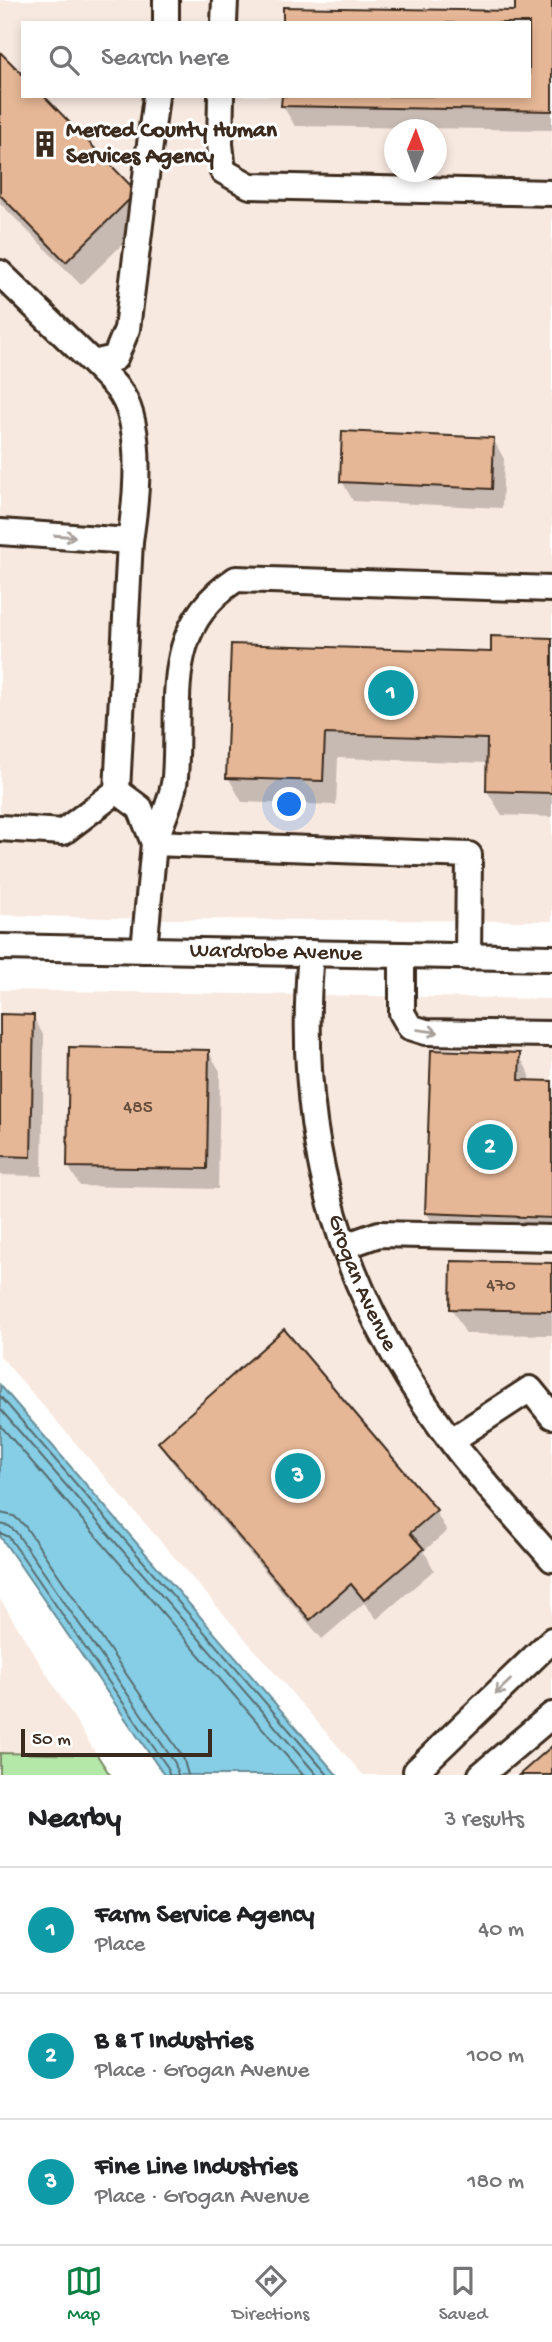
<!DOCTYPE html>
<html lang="en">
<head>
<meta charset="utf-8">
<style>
  :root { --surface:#fff; --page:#f2f2f2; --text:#202124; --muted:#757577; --line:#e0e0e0; --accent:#0b8043 }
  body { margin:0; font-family:"Gochi Hand",sans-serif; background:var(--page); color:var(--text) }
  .compass { position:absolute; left:384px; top:119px; width:63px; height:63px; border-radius:50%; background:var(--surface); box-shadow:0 4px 10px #0003; rotate:1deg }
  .scale { position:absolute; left:21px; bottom:18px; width:191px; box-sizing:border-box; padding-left:7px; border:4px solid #3b2a1e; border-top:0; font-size:19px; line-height:24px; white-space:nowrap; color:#3b2a1e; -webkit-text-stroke:5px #fff; paint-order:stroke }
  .you { position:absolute; left:290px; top:805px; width:24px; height:24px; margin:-18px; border:5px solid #fff; border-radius:50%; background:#1a73e8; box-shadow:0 0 0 10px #1a73e833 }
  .badge { display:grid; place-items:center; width:46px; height:46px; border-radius:50%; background:var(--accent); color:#fff; font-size:23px; font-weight:700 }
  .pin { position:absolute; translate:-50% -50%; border:4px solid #fff; box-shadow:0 2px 7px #0006 }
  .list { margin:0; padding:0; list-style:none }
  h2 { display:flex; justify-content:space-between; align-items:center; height:91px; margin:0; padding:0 28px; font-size:30px }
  h2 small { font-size:23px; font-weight:400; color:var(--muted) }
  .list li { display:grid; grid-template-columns:46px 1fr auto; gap:21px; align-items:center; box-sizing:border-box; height:126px; padding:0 28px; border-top:2px solid var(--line) }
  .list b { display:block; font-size:26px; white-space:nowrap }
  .list p { margin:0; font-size:23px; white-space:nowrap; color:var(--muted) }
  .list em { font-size:23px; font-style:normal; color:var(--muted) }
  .icon { flex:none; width:38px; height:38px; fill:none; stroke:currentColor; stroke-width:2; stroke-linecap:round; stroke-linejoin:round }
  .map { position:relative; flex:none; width:552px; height:1775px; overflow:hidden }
  .search { position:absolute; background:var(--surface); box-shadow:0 4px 10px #0003; left:21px; right:21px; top:21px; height:77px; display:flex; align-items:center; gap:18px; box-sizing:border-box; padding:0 24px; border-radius:0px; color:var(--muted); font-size:26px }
  .sheet { height:469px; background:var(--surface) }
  nav { display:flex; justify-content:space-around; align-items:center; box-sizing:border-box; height:98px; border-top:2px solid var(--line); background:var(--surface); font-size:19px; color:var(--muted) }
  nav a { display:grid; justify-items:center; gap:4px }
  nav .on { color:var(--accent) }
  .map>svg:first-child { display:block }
</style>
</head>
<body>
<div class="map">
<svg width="552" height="1775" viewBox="0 0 552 1775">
  <rect width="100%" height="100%" fill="#fff"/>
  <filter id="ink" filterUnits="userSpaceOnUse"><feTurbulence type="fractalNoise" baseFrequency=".0143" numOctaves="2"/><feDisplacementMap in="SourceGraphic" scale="14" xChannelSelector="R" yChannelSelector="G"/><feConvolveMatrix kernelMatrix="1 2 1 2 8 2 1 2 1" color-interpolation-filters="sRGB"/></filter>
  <g filter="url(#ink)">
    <path fill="#f8e9e0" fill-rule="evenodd" d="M0,0H552V921L146,919L0,915ZM23,23H529V96H23ZM394,130H436V172H394Z
      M0,990L552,999V1775H363L0,1356Z
      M0,1599L97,1755L110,1775H0Z"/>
    <path fill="#b4e8a9" stroke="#788964" stroke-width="2" d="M0,1753L97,1755L110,1775H0Z"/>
    <path fill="#85cee6" stroke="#678c96" stroke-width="2" d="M0,1385L337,1775H164L0,1536Z"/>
    <path fill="#0003" d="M517,0H552V130L295,126L283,106L529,96V23L516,12Z
      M0,54L23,96H41L150,217L81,285L0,203Z
      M493,439L504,459L502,508L353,501L342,481Z
      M552,640V817L502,815L487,791L488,763L338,758L336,805L242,802L228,777L492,654Z
      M0,1016L33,1017L44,1036L42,1176L0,1175Z
      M208,1051L220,1071L218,1189L80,1186L68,1166Z
      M519,1055L530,1075V1082L552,1083V1237L438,1233L427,1213Z
      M552,1265V1335L466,1334L452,1309Z
      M161,1442L435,1511L447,1531L424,1551L434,1570L377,1619L364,1603L322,1639L172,1462Z"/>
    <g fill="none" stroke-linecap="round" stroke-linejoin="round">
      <path stroke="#596c6e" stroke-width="2" d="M0,1396L328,1775
        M0,1409L317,1775
        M0,1425L303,1775
        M0,1513L14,1516L25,1526L183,1757L188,1775
        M0,1524L9,1526L16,1532L175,1763L178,1775
        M0,1533L9,1537L168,1768L169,1775"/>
    </g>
    <path fill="#e6b796" stroke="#3b2a1e" stroke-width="2" d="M515,0H552V111L281,106L282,96H529V23H283V7L515,11Z
      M0,52L23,75V96H44L137,192L66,262L0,195Z
      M342,431L494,438L492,489L340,482Z
      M491,636L552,638V793L486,791L487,739L325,734L323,781L226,778L231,644L491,652Z
      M0,1014L34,1015L31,1157L0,1156Z
      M69,1047L209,1050L207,1169L67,1167Z
      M431,1050L520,1053L519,1080L552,1081V1218L425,1213Z
      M451,1261L552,1263V1311L450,1309Z
      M284,1329L437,1510L410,1533L424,1549L364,1600L351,1584L310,1620L158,1442Z
      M552,1746V1775H519Z"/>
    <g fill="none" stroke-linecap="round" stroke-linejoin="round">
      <defs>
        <g id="minor">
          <path d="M166,23V0"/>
          <path d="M224,23L225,0"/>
          <path d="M221,96L220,144L223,171L250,186L552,193"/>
          <path d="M0,273L93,363L115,358L127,329L156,96"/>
          <path d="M0,532L130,541"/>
          <path d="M117,791L140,808L154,843"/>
          <path d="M0,828L63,832L117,791L130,541C136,502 144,430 122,395C115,383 102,373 93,363"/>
          <path d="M154,843C161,823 173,799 175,777C181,699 161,629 236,579L552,589"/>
          <path id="s1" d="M0,947L552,958"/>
          <path d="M144,950L154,843L469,855L468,957"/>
          <path id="s2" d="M311,953C294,1144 341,1298 458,1450C488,1488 521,1523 552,1559"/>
          <path d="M402,955V1013L410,1027L426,1032L552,1034"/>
          <path d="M345,1246L379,1234L552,1238"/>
          <path d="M452,1440L530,1389L552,1416"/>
          <path d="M419,1775L416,1771L552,1640"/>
          <path d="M481,1775L552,1715"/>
        </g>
      </defs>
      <use href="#minor" stroke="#3b2a1e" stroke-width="30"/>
      <use href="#minor" stroke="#fff" stroke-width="24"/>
    </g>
    <defs><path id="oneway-shaft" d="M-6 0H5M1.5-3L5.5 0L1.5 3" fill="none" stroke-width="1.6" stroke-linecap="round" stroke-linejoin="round" transform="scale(1.75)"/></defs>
    <g stroke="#a79f9a">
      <use href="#oneway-shaft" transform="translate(65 536) rotate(4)"/>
      <use href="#oneway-shaft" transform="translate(428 1031) rotate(7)"/>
      <use href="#oneway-shaft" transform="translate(503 1687) rotate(136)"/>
    </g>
  </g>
  <defs>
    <symbol id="building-bare" viewBox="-9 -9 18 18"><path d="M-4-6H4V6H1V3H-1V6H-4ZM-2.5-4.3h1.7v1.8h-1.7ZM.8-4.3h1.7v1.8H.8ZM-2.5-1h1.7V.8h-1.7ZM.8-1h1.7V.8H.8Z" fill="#3b2a1e" stroke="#fff" stroke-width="2.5" paint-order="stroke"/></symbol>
  </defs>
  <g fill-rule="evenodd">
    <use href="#building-bare" x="26" y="125" width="38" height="38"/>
  </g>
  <g text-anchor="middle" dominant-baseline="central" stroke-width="6" stroke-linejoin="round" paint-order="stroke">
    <g font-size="19" fill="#664d3c">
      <text x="138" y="1108">485</text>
      <text x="501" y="1286">470</text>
    </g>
    <g font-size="23" font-weight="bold" fill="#3b2a1e" stroke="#fff" text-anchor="start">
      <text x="66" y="131">Merced County Human<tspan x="66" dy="26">Services Agency</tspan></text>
    </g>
    <g font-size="23" fill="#3b2a1e" stroke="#fff">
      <text stroke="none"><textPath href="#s1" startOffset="276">Wardrobe Avenue</textPath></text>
      <text stroke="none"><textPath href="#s2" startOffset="338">Grogan Avenue</textPath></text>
    </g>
  </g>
</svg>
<svg class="compass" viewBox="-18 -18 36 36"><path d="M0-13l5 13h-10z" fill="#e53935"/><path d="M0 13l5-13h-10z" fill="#757577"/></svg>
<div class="scale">50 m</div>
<div class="you"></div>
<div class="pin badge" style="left:391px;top:693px;background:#0f9aa8">1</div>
<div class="pin badge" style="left:490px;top:1147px;background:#0f9aa8">2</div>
<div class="pin badge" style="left:298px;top:1476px;background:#0f9aa8">3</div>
<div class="search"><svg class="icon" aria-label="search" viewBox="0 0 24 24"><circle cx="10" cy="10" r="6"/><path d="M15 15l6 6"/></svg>Search here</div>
</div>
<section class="sheet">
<h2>Nearby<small>3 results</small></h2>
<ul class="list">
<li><span class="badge" style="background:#0f9aa8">1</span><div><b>Farm Service Agency</b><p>Place</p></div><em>40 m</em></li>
<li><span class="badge" style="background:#0f9aa8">2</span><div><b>B &amp; T Industries</b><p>Place · Grogan Avenue</p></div><em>100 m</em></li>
<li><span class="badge" style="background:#0f9aa8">3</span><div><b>Fine Line Industries</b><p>Place · Grogan Avenue</p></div><em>180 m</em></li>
</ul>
</section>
<nav>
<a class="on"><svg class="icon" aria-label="map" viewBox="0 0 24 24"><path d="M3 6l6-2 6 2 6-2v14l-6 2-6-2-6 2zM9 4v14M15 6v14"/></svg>Map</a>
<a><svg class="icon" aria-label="directions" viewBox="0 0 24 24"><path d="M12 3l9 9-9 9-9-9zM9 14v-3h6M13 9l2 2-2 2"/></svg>Directions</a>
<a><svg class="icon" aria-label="saved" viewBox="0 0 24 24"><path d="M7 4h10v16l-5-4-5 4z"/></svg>Saved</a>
</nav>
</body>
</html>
